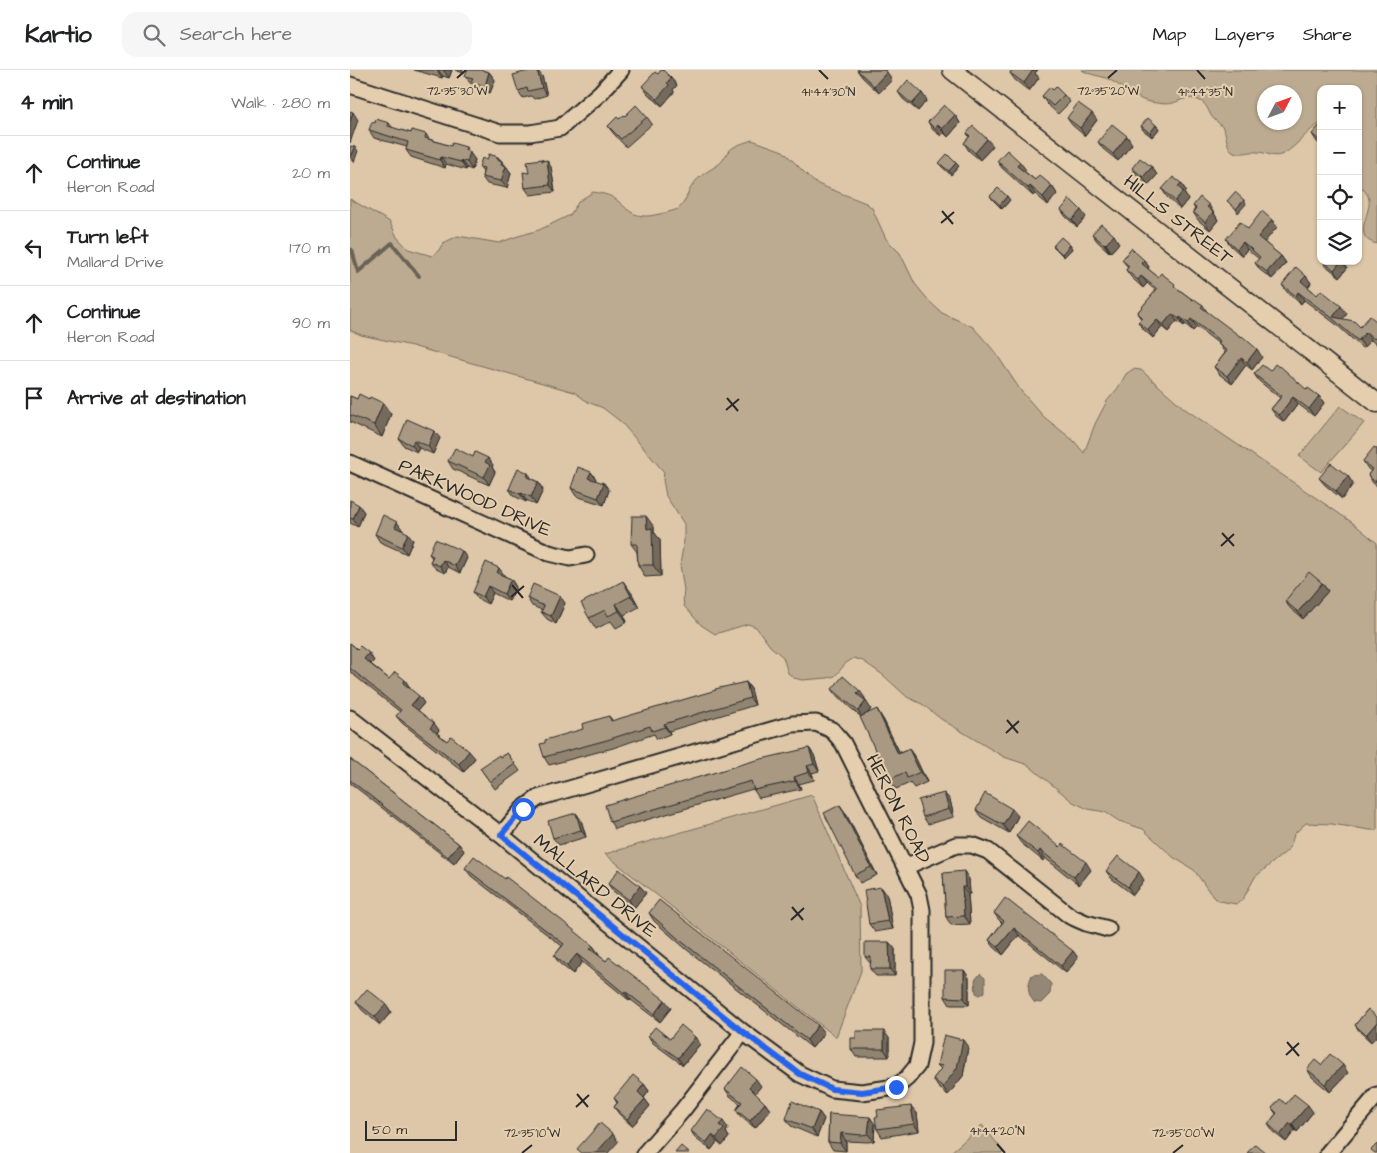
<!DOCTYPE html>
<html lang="en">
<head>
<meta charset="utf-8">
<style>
  :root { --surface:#fff; --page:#f6f6f6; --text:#202124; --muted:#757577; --line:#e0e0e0 }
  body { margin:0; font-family:"Architects Daughter",sans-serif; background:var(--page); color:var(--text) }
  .controls { position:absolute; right:15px; top:15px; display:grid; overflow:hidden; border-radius:10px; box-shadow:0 1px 4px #0004 }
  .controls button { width:45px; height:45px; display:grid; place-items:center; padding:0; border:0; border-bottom:1px solid var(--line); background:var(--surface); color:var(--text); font:25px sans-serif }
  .compass { position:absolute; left:907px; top:15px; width:45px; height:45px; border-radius:50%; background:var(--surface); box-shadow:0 1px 4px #0004; rotate:49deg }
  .scale { position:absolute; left:15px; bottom:12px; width:92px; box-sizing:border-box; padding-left:5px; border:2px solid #2b2b2b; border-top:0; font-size:14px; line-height:18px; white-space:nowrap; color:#2b2b2b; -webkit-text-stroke:4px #e5cead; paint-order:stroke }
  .stop { position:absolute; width:15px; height:15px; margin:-11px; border:4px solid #2563eb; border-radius:50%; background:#fff }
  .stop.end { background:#2563eb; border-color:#fff; box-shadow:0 1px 5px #0008 }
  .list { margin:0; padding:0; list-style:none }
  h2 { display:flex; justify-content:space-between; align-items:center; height:65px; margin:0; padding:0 20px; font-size:21px }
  h2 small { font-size:16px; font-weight:400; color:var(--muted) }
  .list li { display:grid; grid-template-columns:32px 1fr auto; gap:15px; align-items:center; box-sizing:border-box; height:75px; padding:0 20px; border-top:1px solid var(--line) }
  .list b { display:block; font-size:19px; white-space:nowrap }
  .list p { margin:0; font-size:16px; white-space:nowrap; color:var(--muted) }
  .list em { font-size:16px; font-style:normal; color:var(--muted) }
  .icon { flex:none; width:28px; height:28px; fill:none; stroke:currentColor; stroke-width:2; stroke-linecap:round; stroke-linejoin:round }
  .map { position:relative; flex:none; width:1027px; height:1083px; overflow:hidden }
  header { display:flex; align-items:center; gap:30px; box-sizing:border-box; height:70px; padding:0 25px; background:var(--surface); border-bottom:1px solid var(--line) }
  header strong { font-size:24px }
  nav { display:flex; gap:28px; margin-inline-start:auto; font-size:18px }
  .search { width:350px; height:45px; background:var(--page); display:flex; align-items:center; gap:12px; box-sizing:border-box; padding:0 18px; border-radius:15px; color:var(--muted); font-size:19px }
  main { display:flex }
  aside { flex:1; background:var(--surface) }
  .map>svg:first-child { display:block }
</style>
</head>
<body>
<header>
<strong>Kartio</strong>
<div class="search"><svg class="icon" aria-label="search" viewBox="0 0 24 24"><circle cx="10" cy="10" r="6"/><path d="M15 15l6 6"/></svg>Search here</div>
<nav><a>Map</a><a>Layers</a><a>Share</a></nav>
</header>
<main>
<aside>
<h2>4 min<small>Walk · 280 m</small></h2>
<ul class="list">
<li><svg class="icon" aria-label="ahead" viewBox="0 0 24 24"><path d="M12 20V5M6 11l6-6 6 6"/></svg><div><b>Continue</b><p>Heron Road</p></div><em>20 m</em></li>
<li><svg class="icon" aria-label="left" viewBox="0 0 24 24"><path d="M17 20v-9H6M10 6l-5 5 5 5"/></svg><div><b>Turn left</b><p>Mallard Drive</p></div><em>170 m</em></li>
<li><svg class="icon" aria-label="ahead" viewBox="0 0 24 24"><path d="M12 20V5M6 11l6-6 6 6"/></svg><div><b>Continue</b><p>Heron Road</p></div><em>90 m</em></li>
<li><svg class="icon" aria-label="arrive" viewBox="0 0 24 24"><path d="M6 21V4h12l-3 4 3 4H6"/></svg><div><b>Arrive at destination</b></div></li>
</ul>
</aside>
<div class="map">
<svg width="1027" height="1083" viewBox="0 0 1027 1083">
  <rect width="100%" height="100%" fill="#dec7a8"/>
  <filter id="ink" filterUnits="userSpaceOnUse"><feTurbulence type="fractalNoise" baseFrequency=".02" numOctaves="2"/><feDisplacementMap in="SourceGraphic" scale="10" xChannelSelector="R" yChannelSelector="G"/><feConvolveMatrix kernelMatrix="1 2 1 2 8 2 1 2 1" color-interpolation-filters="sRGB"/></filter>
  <g filter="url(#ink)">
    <path fill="#bdab91" stroke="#746b5e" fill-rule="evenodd" d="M732,0H1027V174C1001,168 1021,144 1019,130C1018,123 1013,119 1008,114V19H971V53C957,60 948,76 933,84C923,89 917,82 907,82C899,81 892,85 884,82C875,77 878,66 873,58C871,54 865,51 862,47C857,39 857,32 845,29C835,27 832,30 823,33C817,35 807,33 800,32C789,31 772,16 760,10C751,5 741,6 732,0ZM914,22H944V52H914Z
      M402,70L433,81L463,111L470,115L516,133L522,138L536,169L550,183L565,214L580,232L592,243L623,257L645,282L671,321L694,347L724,371L734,383L745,354L757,331L768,318L776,304L783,299L791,300L835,339L1003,453L1027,473V760H1020L982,754L956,753L944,764L942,772L938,780L905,807L893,829L886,834L870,831L863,827L844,800L823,787L793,759L769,751L755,742L738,739L723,732L678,695L654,687L591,649L572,634L557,627L533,605L513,591L504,588L496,593L485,606L478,608L452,610L444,608L438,603L433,587L420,576L406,557L398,554L365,564L351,555L334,536L333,528L334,520L330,495L334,471V454L316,426L313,410L314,402L271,352L253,338L238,332L224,322L62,276L11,265L0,260V129L40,152L47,167L58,179L82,186L89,180L93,173L108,166L149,173L165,167L189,160L220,145L229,131L243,122C249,123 257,124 262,127C275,134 277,145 294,146C299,147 324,141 328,139C336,133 337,123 342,116C349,105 359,101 369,94C373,91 375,86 378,82C384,75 394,73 402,70Z
      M990,336L1014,353L971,402L949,386Z
      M462,725L510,837L511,901L486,967L255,784Z
      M632,1055L655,1083H600Z"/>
    <path fill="#948775" stroke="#6a6257" d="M630,904L635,908V922L630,925L626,923L625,910Z
      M692,904L701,914L700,924L691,933L684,932C677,923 677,916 682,905Z"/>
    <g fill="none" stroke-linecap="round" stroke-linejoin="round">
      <path stroke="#6a6257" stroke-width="4" d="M0,179L2,180L8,202L42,173L69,206"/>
      <defs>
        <path id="minor" d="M0,15L150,63H180L210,58L250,23L271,0
          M0,393L199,483L220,488L236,485
          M0,648L151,765L393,962L450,1004L482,1019L512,1022L546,1017L557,1008L567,996L572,973V840L569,825L493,673L482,660L466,653L442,654L188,728L173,739L151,765
          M555,797L606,775H622L638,781L720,846L736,853L758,859
          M295,1083L332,1041L393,962
          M978,1083L1027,1025"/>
        <path id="tertiary" d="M602,0L1027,333"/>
      </defs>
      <use href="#minor" stroke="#2b2b2b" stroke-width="19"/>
      <use href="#tertiary" stroke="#2b2b2b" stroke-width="21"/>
      <use href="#minor" stroke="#e5cead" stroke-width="15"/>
      <use href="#tertiary" stroke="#e5cead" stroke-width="18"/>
    </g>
    <path fill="#918471" stroke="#2b2b2b" d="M64,0H102L99,8L93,6L92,8Z
      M105,0H113V3Z
      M507,0H537L536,2L542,10L529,23L512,7Z
      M662,0H688L685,3L689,8L679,21L665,10L660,3Z
      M139,2L145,10L140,23L127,19L124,14L120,13L115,6Z
      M308,4L327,15L323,20L324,22L312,36L298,24L292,16Z
      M192,6L197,25L184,29L181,26L173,28L168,21Z
      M703,20L714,25L720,32L708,44L697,34L692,26Z
      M548,22L577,30L568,41L553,29Z
      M605,45L610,53L598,67L594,63L591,66L583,60L578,52Z
      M297,47L302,54L276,77L263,63L258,56L269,49Z
      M717,48L747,50L735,66L722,55Z
      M25,53H39L43,58L61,63L76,64L79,69L119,82L125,90L122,100L117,98L116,100L96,94L95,98L61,87L56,80L57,77L24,68L19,60Z
      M806,55L809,59L802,67L793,60L791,56Z
      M971,57V75L967,72L962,64Z
      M617,63L643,76L630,90L619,81L614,73L619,67Z
      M748,72L782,74L768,91L753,79Z
      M148,87L156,96L161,103L157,118L137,114L132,107L133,102L129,97L137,90Z
      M192,89L201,97L205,122L180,125L175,118L179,103Z
      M647,91L676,100L674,101L685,110L702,116L707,124L698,135L685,124L683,126L652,98Z
      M589,93L609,96L601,105L592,97Z
      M802,97L807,105L798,115L787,105L782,98Z
      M831,113L836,121L834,123L838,129L830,139L817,127L812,119Z
      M640,126L660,130L652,139L643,130Z
      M843,136L864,143L868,150L860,160L848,150L843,142L845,139Z
      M711,140L736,147L727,157L716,147Z
      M922,150L927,157L914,172L931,186L936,193L922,209L910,200L905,193L909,189L897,179L892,186L881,176L876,169L898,159Z
      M742,164L769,173L761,182L760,181L759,182L747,171Z
      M720,175L722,179L714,187L703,176Z
      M772,190H794L799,197L798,199L808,207L828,219L843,230L853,235L857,242L912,287L902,300L896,295L882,314L869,304L864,297L875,283L869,274L847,257L843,261L835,254L834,256L827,251L818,262L812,257L803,268L794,260L788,252L791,249L787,243L806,221L797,213L793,218L781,207L776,200L778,197Z
      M973,191H992L997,198L990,207L975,195Z
      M956,206L961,213L958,217L967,225L997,244L992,249L1010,257L1027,252V275L1021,270L1014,277L1012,278L987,255L954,230L951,234L937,222L932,215Z
      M920,301L969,326L974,333L964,346L948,334L934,352L926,346L921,339L930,328L909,311L904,304Z
      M0,326L7,329H19L41,344L32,367L0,352Z
      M90,368L83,384L69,378L67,382L54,376L49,369Z
      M1027,379V416L1023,413L1018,405L1021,401L1018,399L1013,391Z
      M123,387L143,395L142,397L145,402L139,415L103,399L98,391Z
      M241,402L246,409L245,410L259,420L254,435L226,426L221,418Z
      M998,406L1003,414L992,429L975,415L969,408Z
      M184,410L188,412L193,420L186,435L176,430V432L164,426L159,419Z
      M0,430L14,442L8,457L0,453Z
      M304,457V462L310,470L311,506L295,507L288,495L287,482L281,474Z
      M52,459V460L63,470L57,484L30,472L25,464Z
      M79,484L117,488L110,503L98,497L95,503L86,499L80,492L82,488Z
      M154,506L161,509L166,517L159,531L143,523L138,534L128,529L123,522Z
      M972,513L978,521L953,549L940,538L935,531Z
      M281,522L289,537L274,545L277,552L266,558L261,551L246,559L239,548Z
      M177,528L215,533L206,554L197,549L191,542L192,540L182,536Z
      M0,573L7,579L19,583L24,591L21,594L39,609L55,610L60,618L59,619L74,633L68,640L89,660L87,663L97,671L125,688L114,702L52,653L46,646L50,642L0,602Z
      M396,612L401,619L405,635L319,661L320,664L307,669L304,664L263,678L199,695L194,687L233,659L259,646L263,651Z
      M482,619L515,628L514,630L521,639L517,644L533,649L550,683L559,679L566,689L577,712L564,718L560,713L546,719L539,710L511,647L487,626Z
      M459,678L464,685L469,701L462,703L464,710L449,714L451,719L409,728L403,719L265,759L260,752Z
      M157,683L170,701L145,719L130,698L150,687Z
      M0,689L109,774L114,781L104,794L0,713Z
      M594,723L600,730L604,747L578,754L573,747Z
      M626,740L668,746L659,763L631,747Z
      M495,742L527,805L510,813L505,805Z
      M226,743L231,750L236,767L209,775L203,768Z
      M666,766L741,800L729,815L695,788L693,791L671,773Z
      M115,798L243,876L249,884L248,885L321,938L310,952L281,930L280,931L232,892L223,904L210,894L204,886L212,876L121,806Z
      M756,801L794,810L783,825L761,808Z
      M593,803L619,809L620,824H618L620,854L601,855L596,847Z
      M258,814L290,816L296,823L284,838L263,821Z
      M531,817L537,825L543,859L525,862L519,854Z
      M299,843L474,963L462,978L336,879L304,851Z
      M644,843L723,881L728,888L716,903L669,865L653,885L644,877L639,870L652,853L649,850Z
      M539,872L545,879V906H526L520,899L521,894L515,887Z
      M614,900L619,908V935H600L595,927Z
      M6,932L36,934L41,942L30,955L12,940Z
      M1018,939L1021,972L1010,962L1005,955Z
      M298,966L320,969L345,967L350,974L333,995L303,973Z
      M539,968V987H506L501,979Z
      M618,977L613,1006L598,1025L588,1017L583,1009L591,999L587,995Z
      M971,995L998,1003L980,1022L962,1007L957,999Z
      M294,1014L299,1021L294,1028L300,1036L282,1056L269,1044L264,1037L267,1033L264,1028Z
      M411,1016L405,1023L415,1033L420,1040L405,1058L391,1047L386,1040L390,1034L380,1026L375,1019Z
      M936,1034L963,1042L947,1062L945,1060L936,1072L923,1062L918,1054L926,1044L922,1038Z
      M469,1042L474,1049L467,1067L441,1056L436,1049Z
      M567,1043L569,1061L532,1067L527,1059L528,1047Z
      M479,1044L525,1054L524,1071L518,1072L496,1071V1081L483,1080L478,1072Z
      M378,1058L376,1062L379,1067L372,1076L367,1072L361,1080L346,1069L341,1061Z"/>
    <path fill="#766b5c" stroke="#2b2b2b" d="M87,0H88L93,6L92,8Z
      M94,0H102L99,8L94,1Z
      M187,0L192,6L197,25L192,18Z
      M681,0H688L685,3L689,8L679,21L674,13Z
      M139,2L145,10L140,23L135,16Z
      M537,2L542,10L529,23L524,16Z
      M321,8L327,15L323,20L324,22L312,36L307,29L317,13Z
      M572,23L577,30L568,41L562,34Z
      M3,42L8,50L0,73V51Z
      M742,43L747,50L735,66L730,58Z
      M605,45L610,53L598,67L592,59Z
      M588,55L594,63L591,66L585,59Z
      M806,55L809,59L802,67L800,63Z
      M777,66L782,74L768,91L763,84Z
      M637,69L643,76L630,90L625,83Z
      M5,77L8,81L4,92L1,88Z
      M116,77L125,90L122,100L117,92L115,80Z
      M91,87L96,94L95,98L90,90Z
      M148,87L156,96L161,103L157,118L151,111L147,89Z
      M197,90L201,97L205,122L200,115Z
      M111,91L117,98L116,100L111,92Z
      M670,92L676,100L673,103L667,96Z
      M606,93L609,96L601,105L599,101Z
      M802,97L807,105L798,115L793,107Z
      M831,113L836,121L834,123L838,129L830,139L825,131L828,117Z
      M680,116L685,124L683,126L678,118Z
      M702,116L707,124L698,135L693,127Z
      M657,126L660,130L652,139L650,135Z
      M894,130L896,134L888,143L886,139Z
      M859,135L868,150L860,160L855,152L857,137Z
      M731,140L736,147L727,157L722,150Z
      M922,150L927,157L913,174L908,167Z
      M764,165L769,173L761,182L756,174Z
      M893,172L897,179L892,186L887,179Z
      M755,173L760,181L759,182L754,174Z
      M720,175L722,179L714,187L712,184Z
      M931,186L936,193L922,209L917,202Z
      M794,190L799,197L796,201L791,193Z
      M991,191H992L997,198L990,207L984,200Z
      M791,206L797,213L793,218L788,210Z
      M956,206L961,213L956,219L951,211Z
      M948,222L954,230L951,234L946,226Z
      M991,236L997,244L989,254L983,247Z
      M822,244L827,251L818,262L813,255Z
      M830,247L835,254L834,256L829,249Z
      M841,249L847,257L843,261L838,253Z
      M807,250L812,257L803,268L798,260Z
      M1016,262L1021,270L1014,277L1009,270Z
      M907,279L912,287L902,300L897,292Z
      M891,288L896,295L882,314L877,306Z
      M969,326L974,333L964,346L959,339Z
      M943,327L948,334L934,352L929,345Z
      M33,333L41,344L32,367L24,355Z
      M84,361L90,368L83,384L78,376Z
      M64,370L69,378L67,382L62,375Z
      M138,388L143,395L142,397L145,402L139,415L134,407L135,392Z
      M241,402L246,409L244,415L238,408Z
      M178,403L184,411L177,407Z
      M998,406L1003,414L992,429L986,421Z
      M188,412L193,420L186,435L181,427Z
      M254,413L259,420L254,435L248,428Z
      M171,423L176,430V432L170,424Z
      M9,435L14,442L8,457L3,449Z
      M296,446L304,457V462L310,470L311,506L303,495L297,459Z
      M47,452L52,459L50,464L45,457Z
      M58,463L63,470L57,484L52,477Z
      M112,481L117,488L110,503L105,496Z
      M93,490L98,497L95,503L90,496Z
      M149,498L155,506L153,511L147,503Z
      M161,509L166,517L159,531L154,524Z
      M273,511L281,522L289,537L281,526Z
      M972,513L978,521L953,549L948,542Z
      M138,516L143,523L138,534L133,527Z
      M210,526L215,533L206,554L201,546Z
      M266,534L274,545L277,552L269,541Z
      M19,583L24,591L19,596L14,589Z
      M55,610L60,618L58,621L53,613Z
      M396,612L401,619L405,635L400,628Z
      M510,621L515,628L513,631L507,624Z
      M69,626L74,633L66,643L61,635Z
      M516,631L521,639L513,649L508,641Z
      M527,639L533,649L555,694L548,684Z
      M84,653L89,660L85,665L80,658Z
      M314,654L319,661L320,664L315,657Z
      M459,678L464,685L469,701L464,694Z
      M559,679L566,689L577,712L570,702Z
      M119,681L125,688L114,702L109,694Z
      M457,696L462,703L464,710L459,702Z
      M444,707L449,714L451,719L445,711Z
      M594,723L600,730L604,747L599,739Z
      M490,735L495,742L527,805L521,797Z
      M662,739L668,746L659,763L653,755Z
      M226,743L231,750L236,767L231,760Z
      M109,774L114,781L104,794L98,787Z
      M690,780L695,788L693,791L688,783Z
      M736,792L741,800L729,815L724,807Z
      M614,801L619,809L620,824L615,817Z
      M789,802L794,810L783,825L778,817Z
      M290,816L296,823L284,838L279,830Z
      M531,817L537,825L543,859L538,851Z
      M612,817L618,824L620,854L614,846Z
      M664,858L669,865L653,885L648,877Z
      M539,872L545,879V906L540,899Z
      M243,876L249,884L246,887L240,879Z
      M723,881L728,888L716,903L711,896Z
      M227,884L232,892L223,904L217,896Z
      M614,900L619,908V935L614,928Z
      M275,921L281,930L280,931L274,923Z
      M315,930L321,938L310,952L304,944Z
      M36,934L41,942L30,955L25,947Z
      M1027,952V966L1021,972L1016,965Z
      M468,955L474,963L462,978L457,970Z
      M534,961L539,968V987L534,979Z
      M345,967L350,974L333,995L328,988Z
      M613,970L618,977L613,1006L598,1025L593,1017Z
      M993,995L998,1003L980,1022L975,1014Z
      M406,1009L411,1016L404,1025L399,1017Z
      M294,1014L299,1021L293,1029L288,1022Z
      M295,1029L300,1036L282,1056L277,1049Z
      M415,1033L420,1040L405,1058L400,1051Z
      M958,1035L963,1042L947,1062L942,1054Z
      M561,1036L567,1043L569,1061L564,1054Z
      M469,1042L474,1049L467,1067L462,1059Z
      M520,1047L525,1054L524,1071L518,1064Z
      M373,1051L378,1058L376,1062L379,1067L372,1076L366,1068L369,1055Z
      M940,1053L945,1060L936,1072L930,1065Z
      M491,1063L496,1071V1081L490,1073Z
      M263,1064L268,1072L258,1083H246Z
      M362,1065L367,1072L361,1080L356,1073Z"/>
    <path fill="#a99983" stroke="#2b2b2b" d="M117,0H132L139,2L135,16L121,11L123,8L115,6Z
      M182,0H187L192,18L178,21L177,18L168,21L163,5Z
      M311,0H313L321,8L317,13L319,15L307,29L292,16L305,2L308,4Z
      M507,0H534L537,2L524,16Z
      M662,0H683L674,13L660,3Z
      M558,10L572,23L562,34L548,22Z
      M700,17L703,20L706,17L714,25L703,36L692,26Z
      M728,33L742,43L730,58L717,48Z
      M286,35L297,47L271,69L258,56L267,47L269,49L274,45L275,46Z
      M594,35L605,45L592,59L588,55L585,59L578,52Z
      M0,41L3,42L0,51Z
      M798,48L806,55L800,63L791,56Z
      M26,49L39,53L38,56L61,63L62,60L76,64L75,68L101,76L102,73L116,77L115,80L120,82L117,92L111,91V92L91,87L90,90L56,80L58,72L19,60L22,52L25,53Z
      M762,54L777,66L763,84L748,72Z
      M623,56L637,69L625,83L614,73L620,66L617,63Z
      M969,56L971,57V72L962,64Z
      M0,76L5,77L1,88H0Z
      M657,80L670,92L667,96L685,110L689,105L702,116L693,127L680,116L678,118L647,91Z
      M139,84L148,87L147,89L152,91L151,94L156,96L151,111L132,107L134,98L129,97L132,88L137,90Z
      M597,84L606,93L599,101L589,93Z
      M790,88L802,97L793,107L782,98Z
      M192,89V91L197,90L200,115L175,118L173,102L179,103L177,91Z
      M823,107L831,113L828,117L833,121L825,131L812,119Z
      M648,118L657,126L650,135L640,126Z
      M885,122L894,130L886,139L877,131Z
      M850,127L859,135L857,137L863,142L855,152L843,142L846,138L843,136Z
      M720,129L731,140L722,150L711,140Z
      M912,141L922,150L908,167L931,186L917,202L905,193L910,187L893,172L887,179L876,169L890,152L898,159Z
      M751,154L764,165L756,174L755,173L754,174L742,164Z
      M711,167L720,175L712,184L703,176Z
      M781,178L794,190L791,193L808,207L811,203L825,214L824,216L843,230L844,229L853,235L851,237L891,267L892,266L907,279L897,292L891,288L877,306L864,297L877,281L868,274L870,271L841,249L838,253L830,247L829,249L822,244L813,255L807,250L798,260L788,252L792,248L787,243L807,219L791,206L788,210L776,200L779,196L772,190Z
      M974,191H991L984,200Z
      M946,197L956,206L951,211L967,225L971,220L991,236L983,247L1004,251L1010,257L1020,246L1027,252V266L1024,269L1016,262L1009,270H1007L981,247L948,222L946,226L932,215Z
      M925,294L929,297L930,296L957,320L958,318L969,326L959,339L943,327L929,345L921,339L932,326L904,304L912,295L920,301Z
      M9,324L19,329L20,327L33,333L24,355L0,345V326L7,329Z
      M57,349L84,361L78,376L64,370L62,375L49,369Z
      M1024,377L1027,379V409L1025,412L1018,405L1022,399L1013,391Z
      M105,378L123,387L125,382L138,388L135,392L140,395L134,407L98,391Z
      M981,393L998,406L986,421L969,408Z
      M228,397L241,402L238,408L254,413L248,428L221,418Z
      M168,398L178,403L177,407L188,412L181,427L171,423L170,424L159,419Z
      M0,430L9,435L3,449L0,448Z
      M33,445L47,452L45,457L58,463L52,477L25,464Z
      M282,446H296L297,459L302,458L303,495H288L287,474H281Z
      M85,469L112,481L105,496L93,490L90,496L80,492L83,486L79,484Z
      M136,492L149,498L147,503L161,509L154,524L138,516L133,527L123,522Z
      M959,502L972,513L948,542L935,531Z
      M273,511L281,526L266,534L269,541L258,546L255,540L239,548L231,533Z
      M183,514L210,526L201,546L191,542L194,536L177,528Z
      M0,573L7,579L10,576L19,583L14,589L39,609L45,602L55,610L53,613L69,626L61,635L84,653L80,658L97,671L101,666L119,681L109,694L46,646L51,640L0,598Z
      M493,606L510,621L507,624L516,631L508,641L482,619Z
      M396,612L400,628L314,654L315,657L302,661L300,656L257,670L194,687L190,674L195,673V670L233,659L232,654L259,646L261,651L366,620L365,619Z
      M527,639L548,684L559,679L570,702L557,708L555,702L539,710L510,647Z
      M459,678L464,694L457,696L459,702L444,707L445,711L404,720L401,711L260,752L255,735L403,691Z
      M157,683L165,694L140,712L130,698L149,685L150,687Z
      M0,689L109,774L98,787L0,710Z
      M594,723L599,739L573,747L568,730Z
      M635,723L662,739L653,755L626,740Z
      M490,735L521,797L505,805L474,743Z
      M226,743L231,760L203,768L198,751Z
      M678,751L710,777L712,774L736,792L724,807L690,780L688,783L666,766Z
      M124,786L155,809L156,807L215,853L243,876L240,879L256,891L259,887L315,930L304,944L275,921L274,923L227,884L217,896L204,886L214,874L115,798Z
      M768,786L789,802L778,817L756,801Z
      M269,799L290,816L279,830L258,814Z
      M614,801L615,817H612L614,846L596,847L593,803Z
      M531,817L538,851L519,854L514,820Z
      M655,828L723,881L711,896L664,858L648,877L639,870L654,851L644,843Z
      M309,830L468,955L457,970L331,871L299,843Z
      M515,872H539L540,899H520L521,887H515Z
      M595,900H614V928L595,927Z
      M17,919L36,934L25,947L6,932Z
      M1018,939L1027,947V952L1016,965L1005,955Z
      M331,955L345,967L328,988L298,966L305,957L320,969Z
      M506,961H534V979H501V968H506Z
      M594,965L613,970L607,998L593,1017L583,1009L593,996L587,995Z
      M980,984L993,995L975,1014L957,999L965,990L971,995Z
      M392,997L406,1009L399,1017L415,1033L400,1051L386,1040L392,1032L375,1019Z
      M283,1005L294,1014L288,1022L295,1029L277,1049L264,1037L268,1032L264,1028Z
      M944,1024L958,1035L942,1054L940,1053L930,1065L918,1054L927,1043L922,1038L930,1029L936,1034Z
      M442,1031L469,1042L462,1059L436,1049Z
      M561,1036L564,1054L527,1059L525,1047H528L527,1040Z
      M357,1039L373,1051L369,1055L374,1059L366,1068L362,1065L356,1073L341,1061Z
      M479,1044L520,1047L518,1064L512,1065L491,1063L490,1073L478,1072Z
      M250,1053L263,1064L246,1083H232L227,1079Z
      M905,1074L916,1083H897Z
      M1027,1074V1083H1025L1021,1080Z
      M331,1076L339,1083H325Z"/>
  </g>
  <g fill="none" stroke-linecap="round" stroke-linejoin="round" filter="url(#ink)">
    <path stroke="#2563eb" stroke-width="6" d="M173,739L151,765L393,962L450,1004L482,1019L512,1022L546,1017"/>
  </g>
  <path fill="none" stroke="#2b2b2b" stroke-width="2" d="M469,0L478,9M847,0L855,9M107,8L116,0M758,8L767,0M592,141L603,154M591,153L604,142M377,328L388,341M376,340L389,329M872,463L884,476M871,476L884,464M162,515L173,528M161,527L174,516M657,650L668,663M656,663L669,651M442,837L453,850M441,850L454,838M937,972L949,986M936,985L949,973M227,1024L238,1037M226,1037L239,1025M647,1074L655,1083M172,1083L182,1075M823,1083L833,1075"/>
  <g text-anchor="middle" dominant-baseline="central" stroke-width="4" stroke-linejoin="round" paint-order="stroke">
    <g font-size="19" fill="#2b2b2b" stroke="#e5cead">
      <text transform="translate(828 150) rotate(38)">HILLS STREET</text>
      <text transform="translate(125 428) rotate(24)">PARKWOOD DRIVE</text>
      <text transform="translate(548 739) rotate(63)">HERON ROAD</text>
      <text transform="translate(245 816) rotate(39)">MALLARD DRIVE</text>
    </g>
  </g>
  <g font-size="12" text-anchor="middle" fill="#2b2b2b" stroke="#e5cead" stroke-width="4" stroke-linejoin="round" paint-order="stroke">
    <text x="107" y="25">72°35'30"W</text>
    <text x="758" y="25">72°35'20"W</text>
    <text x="478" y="26">41°44'30"N</text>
    <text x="855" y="26">41°44'35"N</text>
    <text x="647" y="1065">41°44'20"N</text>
    <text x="182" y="1067">72°35'10"W</text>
    <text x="833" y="1067">72°35'00"W</text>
  </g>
</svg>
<div class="controls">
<button>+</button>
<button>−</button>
<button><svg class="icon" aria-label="locate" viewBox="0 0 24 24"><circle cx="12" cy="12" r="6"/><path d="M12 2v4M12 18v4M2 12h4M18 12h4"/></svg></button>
<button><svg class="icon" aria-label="layers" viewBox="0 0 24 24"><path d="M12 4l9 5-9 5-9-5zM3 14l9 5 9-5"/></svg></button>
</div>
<svg class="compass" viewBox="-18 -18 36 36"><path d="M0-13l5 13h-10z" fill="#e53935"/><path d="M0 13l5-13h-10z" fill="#757577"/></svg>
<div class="scale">50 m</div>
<div class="stop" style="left:173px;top:739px"></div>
<div class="stop end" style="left:546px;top:1017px"></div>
</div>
</main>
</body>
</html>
